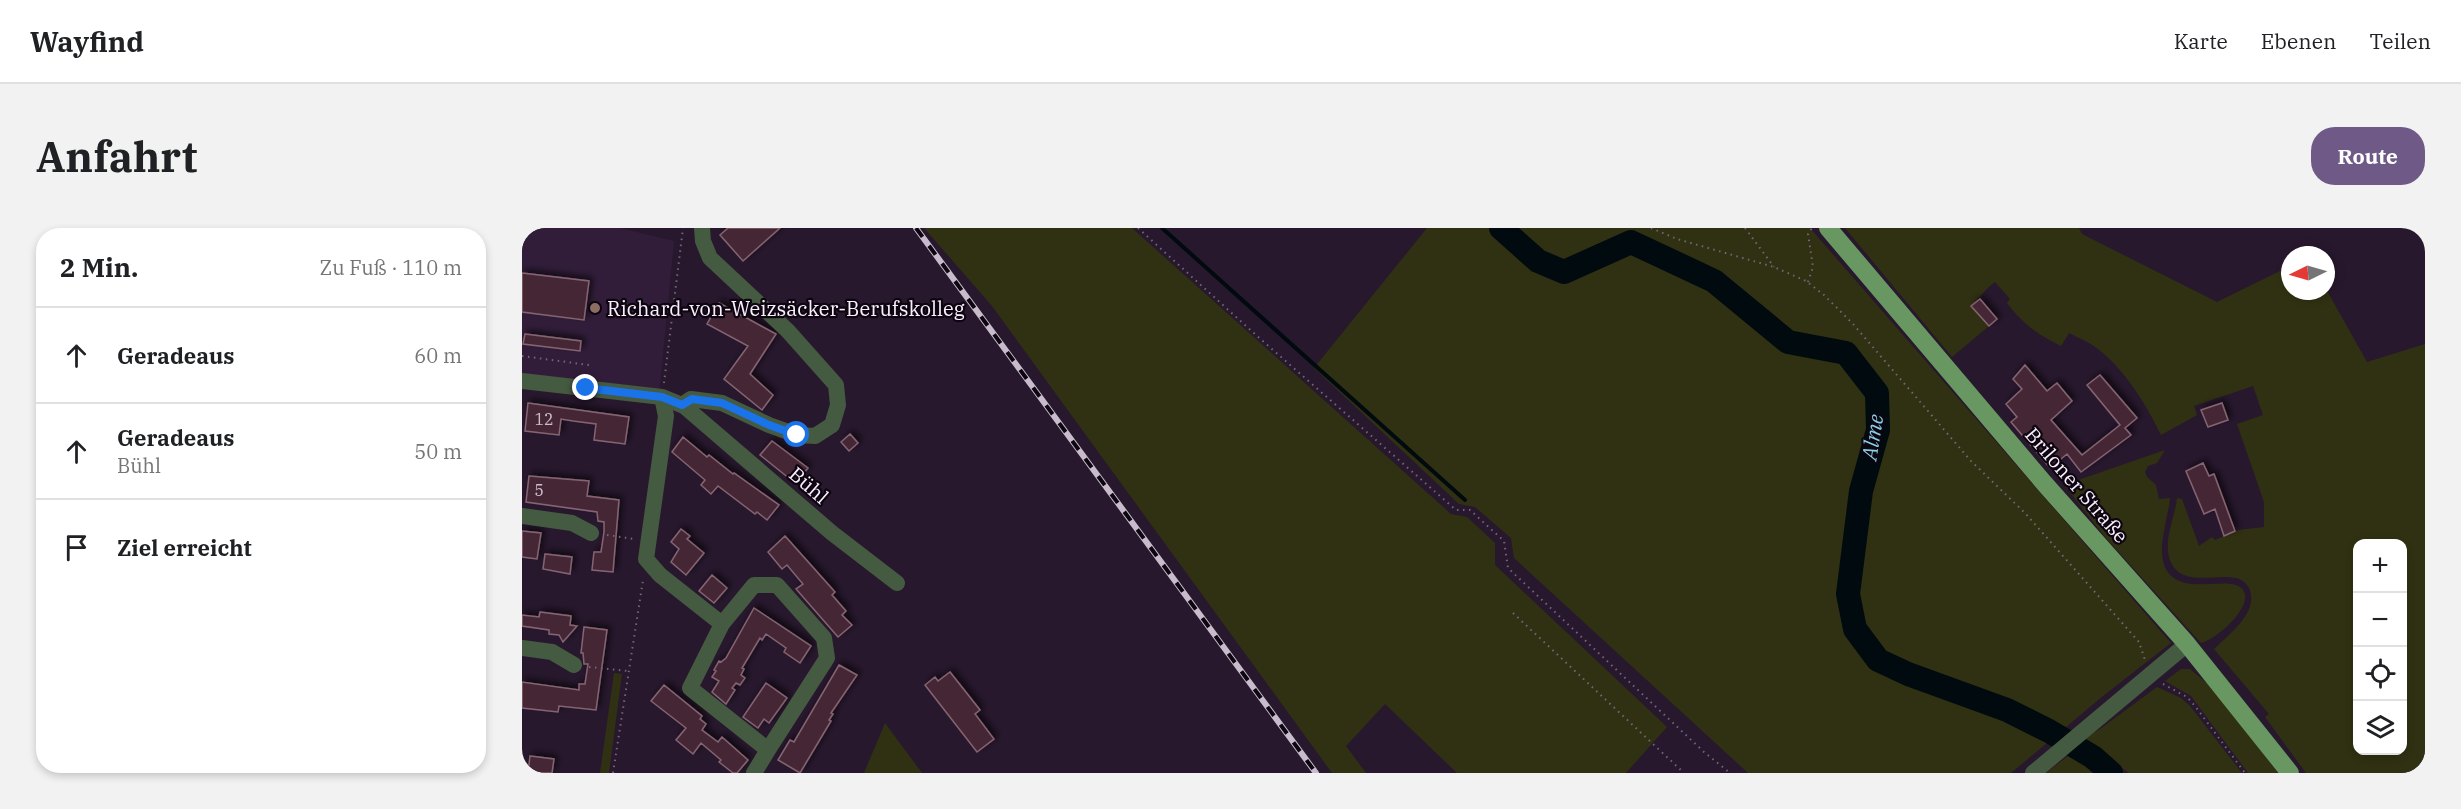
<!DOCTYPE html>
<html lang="de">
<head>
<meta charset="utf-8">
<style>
  :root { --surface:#fff; --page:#f2f2f2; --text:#202124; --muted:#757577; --line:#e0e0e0; --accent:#6f5987 }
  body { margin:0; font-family:"IBM Plex Serif",serif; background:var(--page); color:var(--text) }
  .controls { position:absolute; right:18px; bottom:18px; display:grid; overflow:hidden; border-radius:12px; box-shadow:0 3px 9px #0003 }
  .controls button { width:54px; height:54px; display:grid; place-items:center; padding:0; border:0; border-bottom:2px solid var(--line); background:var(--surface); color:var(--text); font:30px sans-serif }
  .compass { position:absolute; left:1759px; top:18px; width:54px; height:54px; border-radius:50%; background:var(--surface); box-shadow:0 3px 9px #0003; rotate:265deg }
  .stop { position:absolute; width:18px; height:18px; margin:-14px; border:4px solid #1a73e8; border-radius:50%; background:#fff }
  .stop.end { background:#1a73e8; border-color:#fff; box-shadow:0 2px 6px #0008 }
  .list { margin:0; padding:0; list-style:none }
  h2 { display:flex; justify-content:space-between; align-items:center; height:78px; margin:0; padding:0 24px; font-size:26px }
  h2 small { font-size:20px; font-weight:400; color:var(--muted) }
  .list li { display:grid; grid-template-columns:39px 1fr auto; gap:18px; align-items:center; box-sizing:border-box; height:96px; padding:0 24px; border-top:2px solid var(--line) }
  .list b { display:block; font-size:22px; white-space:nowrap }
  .list p { margin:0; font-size:20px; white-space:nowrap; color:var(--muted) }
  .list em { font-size:20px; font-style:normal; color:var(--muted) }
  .icon { flex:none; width:33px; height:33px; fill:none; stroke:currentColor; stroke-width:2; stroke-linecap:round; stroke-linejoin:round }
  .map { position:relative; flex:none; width:1903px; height:545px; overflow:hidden; border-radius:24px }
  header { display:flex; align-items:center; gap:36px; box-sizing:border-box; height:84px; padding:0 30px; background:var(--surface); border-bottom:2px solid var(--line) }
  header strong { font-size:28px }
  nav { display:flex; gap:33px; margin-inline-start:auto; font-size:21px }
  .intro { display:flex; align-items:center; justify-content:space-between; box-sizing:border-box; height:144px; padding:0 36px }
  h1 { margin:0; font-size:42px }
  .button { padding:15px 27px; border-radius:24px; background:var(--accent); color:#fff; font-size:21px; font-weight:700 }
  main { display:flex; gap:36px; padding:0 36px }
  aside { flex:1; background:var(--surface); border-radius:24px; box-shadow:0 3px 9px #0003 }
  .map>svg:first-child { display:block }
</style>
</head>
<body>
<header>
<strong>Wayfind</strong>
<nav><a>Karte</a><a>Ebenen</a><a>Teilen</a></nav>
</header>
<div class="intro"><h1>Anfahrt</h1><a class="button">Route</a></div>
<main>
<aside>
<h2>2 Min.<small>Zu Fuß · 110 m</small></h2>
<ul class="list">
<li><svg class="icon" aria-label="ahead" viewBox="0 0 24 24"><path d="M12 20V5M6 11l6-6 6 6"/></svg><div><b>Geradeaus</b></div><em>60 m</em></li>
<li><svg class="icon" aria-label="ahead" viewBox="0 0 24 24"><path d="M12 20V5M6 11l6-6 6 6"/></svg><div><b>Geradeaus</b><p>Bühl</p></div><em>50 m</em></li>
<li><svg class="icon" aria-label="arrive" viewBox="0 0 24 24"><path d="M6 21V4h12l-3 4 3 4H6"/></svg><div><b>Ziel erreicht</b></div></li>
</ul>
</aside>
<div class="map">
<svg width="1903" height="545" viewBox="0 0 1903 545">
  <defs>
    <filter id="shadow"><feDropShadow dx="3.5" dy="-3.5" stdDeviation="3" flood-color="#0009"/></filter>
  </defs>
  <rect width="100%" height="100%" fill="#28182e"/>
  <path fill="#311d39" d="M0,0H98L152,13L137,166L0,147Z"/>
  <path fill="#303112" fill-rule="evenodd" d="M402,0H610L929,286L945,289L973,315V337L1145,499L1104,545H935L863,476L824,518L844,545H810L470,78Z
    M905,0H1288L1649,415L1581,468L1489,545H1226L992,330L989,310L953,279L937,276L792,140Z
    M1323,0H1557L1560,6L1695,74L1768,38V63L1804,61L1845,134L1903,116V545H1784L1743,489L1747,486L1692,421C1706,407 1738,384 1727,360C1715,335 1668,364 1651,338C1638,318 1653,291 1655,270L1660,271L1677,318L1690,309L1693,312L1716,302L1742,299V274L1715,196L1741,187L1731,158L1672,178L1675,187L1639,207C1624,176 1603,142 1576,121C1567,114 1557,110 1547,105L1539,118C1514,105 1502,97 1485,75L1488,71L1473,54C1463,61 1458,70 1449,78L1467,98L1430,129ZM1836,316H1880V522H1836Z
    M1643,222L1635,235L1626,238L1623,244L1625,249L1634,257L1637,271L1648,270C1646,295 1624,345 1663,355C1672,357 1682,356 1691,356C1699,356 1711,354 1718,359C1738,374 1694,412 1679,415L1583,309L1542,257Z
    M1659,441H1668L1692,461L1756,545H1726L1669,468L1643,453Z
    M92,445L100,446L87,545H78Z
    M1635,459L1659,470L1668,478L1720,545H1607L1560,511L1578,501Z
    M363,495L400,545H342Z
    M1547,527L1572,545H1524Z"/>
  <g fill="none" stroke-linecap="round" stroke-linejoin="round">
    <path stroke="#000a0f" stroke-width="4" d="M640,0L943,272"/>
    <path stroke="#000a0f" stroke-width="24" d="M979,0L1016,33L1042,44L1109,14L1192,53L1266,114L1324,125L1355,165L1356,202L1339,263L1326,366L1333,401L1356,432L1386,446L1485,482L1527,503L1571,529L1589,545"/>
  </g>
  <path fill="#452836" stroke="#866472" stroke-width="1.5" filter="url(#shadow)" d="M206,0H258L221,33L198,7Z
    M0,45L67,53L62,92L0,84Z
    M1458,71L1475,91L1467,98L1449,78Z
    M197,75L254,106L228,146L251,167L240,182L202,151L226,118L185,96Z
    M3,106L59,113L58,123L1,116Z
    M1503,137L1525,163L1535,155L1550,173L1529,192L1560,227L1598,197L1565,157L1578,147L1615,190L1603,200L1609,207L1559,244L1545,226L1528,240L1489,194L1495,189L1484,176L1500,161L1491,151Z
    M6,175L107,189L103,216L72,212L74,196L51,193L39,191L37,207L3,203Z
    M1700,175L1706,192L1686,199L1679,182Z
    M328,206L336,215L327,223L319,214Z
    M161,209L185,229L187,227L211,246L212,245L257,277L245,292L235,284L233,286L196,258L189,266L179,257L183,252L150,224Z
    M250,213L286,240L273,255L238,227Z
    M1681,235L1687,248L1692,246L1713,303L1702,308L1693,281L1682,286L1664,243Z
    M7,248L67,253L65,268L97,272L91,344L70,342L72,324H79L82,304V294L76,293L75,284L4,274Z
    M159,301L168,308L165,311L182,325L164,347L149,334L157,321L149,314Z
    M0,303L19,305L15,331L0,329Z
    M263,308L313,364L310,367L324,383L320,387L330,397L316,409L274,361L281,356L265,337L260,341L246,324Z
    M23,326L50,329L48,346L21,341Z
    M190,347L205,360L192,375L177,363Z
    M232,380L289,418L278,435L262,424L264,420L244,406L240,412L238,410L220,440L222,441L219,447L223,450L218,457L214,455L210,460L213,462L204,476L190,464L197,453L190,449L194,443L192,442L197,433L199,434L204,430Z
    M18,384L49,388L48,397L55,398L41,414L37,407L27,406V402L0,398V387L17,389Z
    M62,399L85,402L74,482L37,478L36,484L0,480V454L57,462V456H63L66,436H62L61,425H59Z
    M317,437L335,447L309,485L311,486L307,492L309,493L278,545L256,532L268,512L272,514Z
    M428,444L458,482L453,486L472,511L455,524L403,457L413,449L416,453Z
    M244,455L265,470L247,495L242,491L236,500L221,489Z
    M142,457L180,488L178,491L184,496L180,502L196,514L200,509L226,532L215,545H211L197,534L199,532L179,515L171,526L154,512L164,500L129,473Z
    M8,528L32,531L30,545H6Z"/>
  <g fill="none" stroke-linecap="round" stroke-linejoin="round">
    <path stroke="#74667a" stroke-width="2" stroke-dasharray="1.5 4.5" stroke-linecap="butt" d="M616,0L735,108L934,282H948L982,313L986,340L1182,524L1208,545
      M1129,0L1155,11L1252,39L1284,53L1302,67L1331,96L1449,233L1503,285L1617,414L1623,432
      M1223,0L1252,39
      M1286,54L1291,39L1286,6L1290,0
      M0,128L67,137
      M142,155L161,0
      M85,307L112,311
      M991,385L1162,545
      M67,439L106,443
      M1641,456L1665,469L1673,478L1723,545
      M91,545L121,352"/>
    <path stroke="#455b41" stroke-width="16" d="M0,153L140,169L162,178L310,305L375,355
      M140,169L144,188L124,331L138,347L200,396L168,460L246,522L305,430L302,410L255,357H232L200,396
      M160,177L169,171L200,175L247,197L275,207L293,208L310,197L316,177L314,157L266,103L188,30L181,13L180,0
      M0,288L50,295L69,305
      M0,420L30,424L52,437
      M232,545L246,522
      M1511,545L1665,416"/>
    <path stroke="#699761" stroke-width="18" d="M1306,0L1522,255L1665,416L1768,545"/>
    <defs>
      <path id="rail" d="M394,0L794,545"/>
    </defs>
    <use href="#rail" stroke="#c7bbcc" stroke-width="6"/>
    <use href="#rail" stroke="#0d0610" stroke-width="4" stroke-dasharray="11" stroke-linecap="butt"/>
  </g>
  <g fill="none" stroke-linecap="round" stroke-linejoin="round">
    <path stroke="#1a73e8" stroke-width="8" d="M64,160L140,169L160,177L170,171L200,175L247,197L275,207"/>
  </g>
  <circle fill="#8d6e63" stroke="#0d0610" stroke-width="2" cx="73" cy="80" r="6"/>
  <g text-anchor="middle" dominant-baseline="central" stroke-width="4.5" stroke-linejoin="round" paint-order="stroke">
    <g font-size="16" fill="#cdbdcc">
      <text x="22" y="191">12</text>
      <text x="17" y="262">5</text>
    </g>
    <g font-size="20" fill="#faeffe" stroke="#0d0610" text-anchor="start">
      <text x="85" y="80">Richard-von-Weizsäcker-Berufskolleg</text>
    </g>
    <g font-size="20" fill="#faeffe" stroke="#0d0610">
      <text transform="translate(287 257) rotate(41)">Bühl</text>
      <text transform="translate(1555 257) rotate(49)">Briloner Straße</text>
    </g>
    <g font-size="21" font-style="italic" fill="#87d0e7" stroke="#0d0610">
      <text transform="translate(1350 209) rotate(-81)">Alme</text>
    </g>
  </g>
</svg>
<div class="controls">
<button>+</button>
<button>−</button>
<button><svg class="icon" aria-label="locate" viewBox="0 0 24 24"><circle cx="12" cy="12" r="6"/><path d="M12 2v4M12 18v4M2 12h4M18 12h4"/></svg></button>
<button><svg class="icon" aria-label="layers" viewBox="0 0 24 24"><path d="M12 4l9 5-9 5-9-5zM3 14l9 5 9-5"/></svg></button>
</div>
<svg class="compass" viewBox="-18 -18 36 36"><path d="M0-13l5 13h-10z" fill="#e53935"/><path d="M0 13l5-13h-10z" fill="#757577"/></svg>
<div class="stop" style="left:275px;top:207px"></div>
<div class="stop end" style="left:64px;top:160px"></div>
</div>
</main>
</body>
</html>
